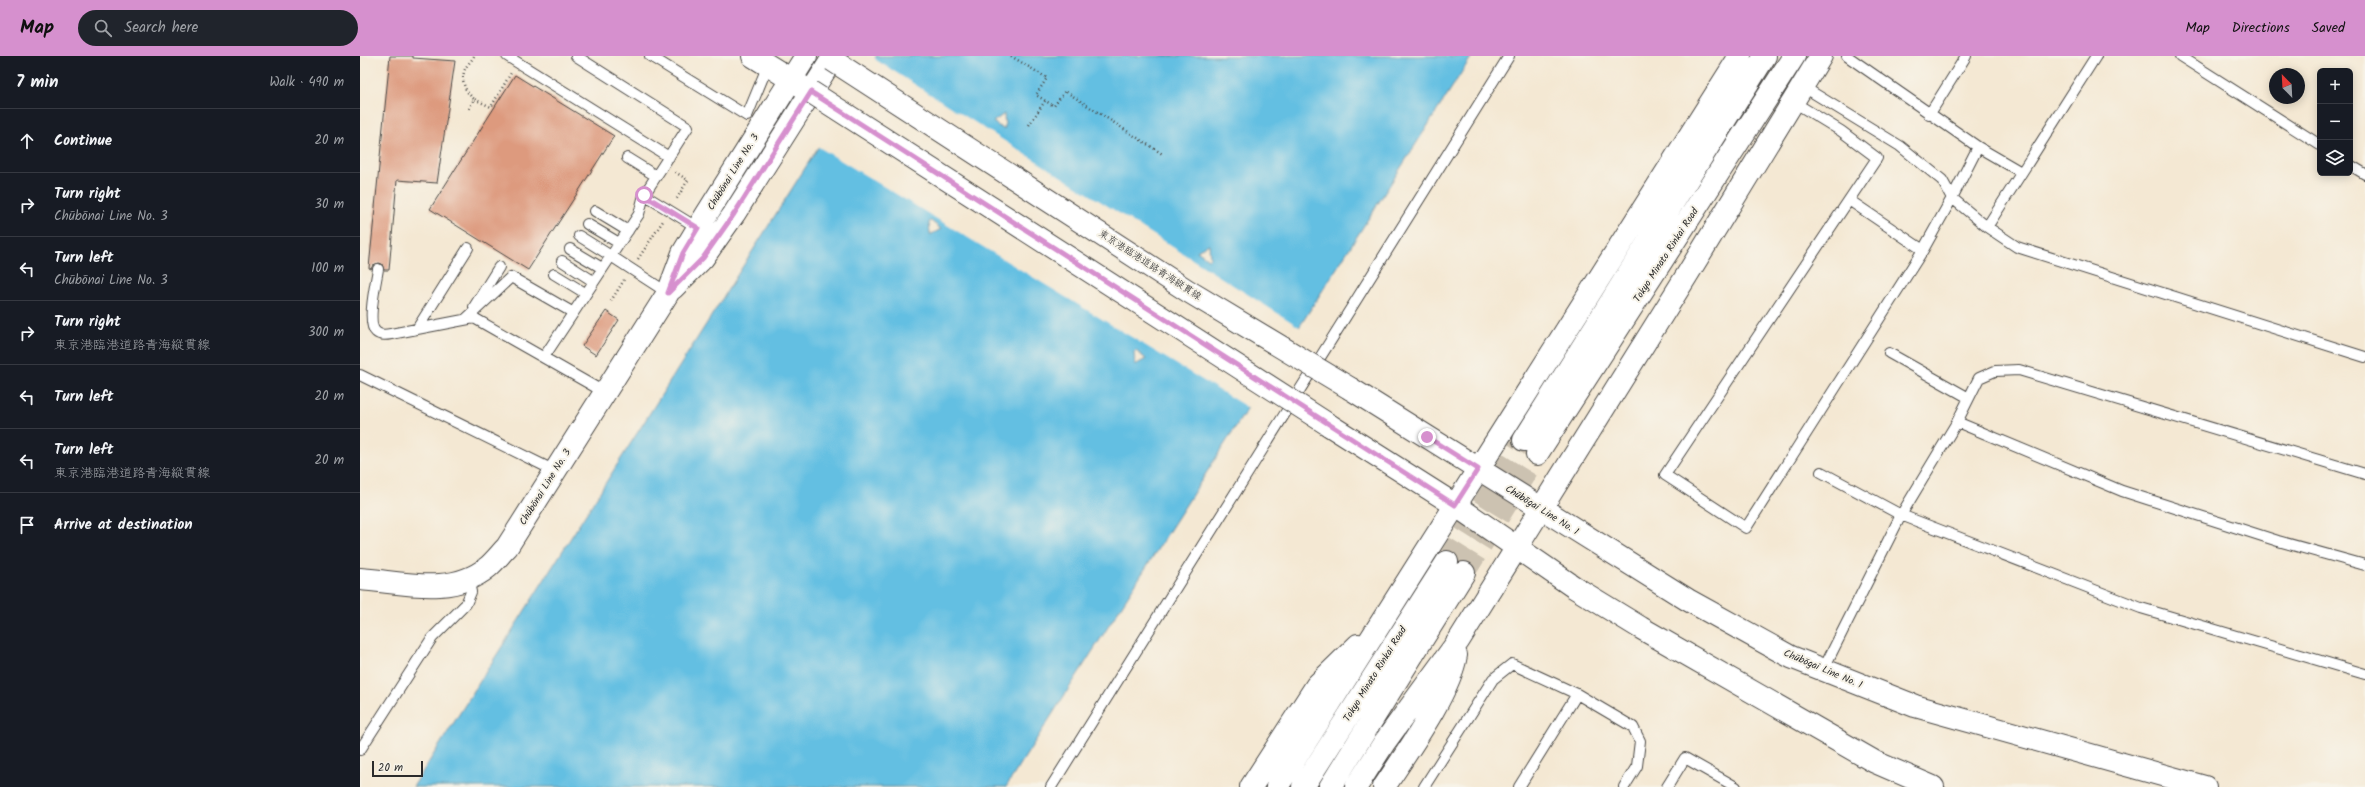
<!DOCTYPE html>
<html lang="en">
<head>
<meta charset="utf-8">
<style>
  :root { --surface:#171b24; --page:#20242c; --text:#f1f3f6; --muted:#9ea1a6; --line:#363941; --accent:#d690ce }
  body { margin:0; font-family:Kalam,"Klee One",sans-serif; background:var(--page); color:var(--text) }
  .controls { position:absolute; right:12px; top:12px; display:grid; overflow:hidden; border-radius:6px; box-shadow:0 2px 10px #0003 }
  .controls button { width:36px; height:36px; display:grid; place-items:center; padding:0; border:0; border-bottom:1px solid var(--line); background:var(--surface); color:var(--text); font:20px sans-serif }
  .compass { position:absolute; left:1909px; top:12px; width:36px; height:36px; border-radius:50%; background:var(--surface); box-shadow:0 2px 10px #0003; rotate:336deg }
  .scale { position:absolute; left:12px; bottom:10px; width:51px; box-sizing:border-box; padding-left:4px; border:2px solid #2b2b2b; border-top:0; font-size:11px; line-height:14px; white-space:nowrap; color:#2b2b2b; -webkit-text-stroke:3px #f7f3e8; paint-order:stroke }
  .stop { position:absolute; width:12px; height:12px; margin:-9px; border:3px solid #d690ce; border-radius:50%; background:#fff }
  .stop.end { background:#d690ce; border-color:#fff; box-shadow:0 1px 4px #0008 }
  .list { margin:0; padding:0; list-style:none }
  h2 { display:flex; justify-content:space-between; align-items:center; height:52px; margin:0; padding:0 16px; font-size:17px }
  h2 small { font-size:13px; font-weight:400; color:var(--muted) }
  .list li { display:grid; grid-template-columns:26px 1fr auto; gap:12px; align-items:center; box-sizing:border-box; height:64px; padding:0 16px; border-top:1px solid var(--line) }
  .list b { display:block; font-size:15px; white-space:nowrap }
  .list p { margin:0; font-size:13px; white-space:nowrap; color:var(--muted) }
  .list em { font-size:13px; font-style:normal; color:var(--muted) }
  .icon { flex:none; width:22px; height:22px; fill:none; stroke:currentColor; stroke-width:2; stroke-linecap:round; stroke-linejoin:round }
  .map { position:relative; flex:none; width:2005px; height:731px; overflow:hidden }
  header { display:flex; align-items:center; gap:24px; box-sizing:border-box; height:56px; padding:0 20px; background:var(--accent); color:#111 }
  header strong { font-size:19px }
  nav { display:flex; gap:22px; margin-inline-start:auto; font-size:14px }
  .search { width:280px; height:36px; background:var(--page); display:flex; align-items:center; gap:10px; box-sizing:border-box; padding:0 14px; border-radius:22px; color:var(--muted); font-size:15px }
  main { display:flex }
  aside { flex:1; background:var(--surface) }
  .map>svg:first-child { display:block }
</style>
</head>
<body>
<header>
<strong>Map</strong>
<div class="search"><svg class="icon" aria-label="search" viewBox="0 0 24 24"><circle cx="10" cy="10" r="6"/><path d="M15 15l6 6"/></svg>Search here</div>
<nav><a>Map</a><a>Directions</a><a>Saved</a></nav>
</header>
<main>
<aside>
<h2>7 min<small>Walk · 490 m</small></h2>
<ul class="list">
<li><svg class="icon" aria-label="ahead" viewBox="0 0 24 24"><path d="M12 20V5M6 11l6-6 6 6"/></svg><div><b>Continue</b></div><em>20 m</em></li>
<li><svg class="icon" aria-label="right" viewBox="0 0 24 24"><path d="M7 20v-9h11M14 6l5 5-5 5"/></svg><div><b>Turn right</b><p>Chūbōnai Line No. 3</p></div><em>30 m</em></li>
<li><svg class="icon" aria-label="left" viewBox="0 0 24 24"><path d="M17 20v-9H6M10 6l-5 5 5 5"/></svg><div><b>Turn left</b><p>Chūbōnai Line No. 3</p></div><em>100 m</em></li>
<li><svg class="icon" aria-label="right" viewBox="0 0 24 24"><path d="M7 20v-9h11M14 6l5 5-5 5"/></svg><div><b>Turn right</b><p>東京港臨港道路青海縦貫線</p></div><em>300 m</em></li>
<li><svg class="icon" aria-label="left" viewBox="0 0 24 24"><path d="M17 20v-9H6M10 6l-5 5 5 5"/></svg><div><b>Turn left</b></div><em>20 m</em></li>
<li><svg class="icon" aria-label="left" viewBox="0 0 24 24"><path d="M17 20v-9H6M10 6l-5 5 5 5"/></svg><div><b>Turn left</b><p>東京港臨港道路青海縦貫線</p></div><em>20 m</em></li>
<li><svg class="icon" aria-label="arrive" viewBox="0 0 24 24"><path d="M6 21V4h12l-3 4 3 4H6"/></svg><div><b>Arrive at destination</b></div></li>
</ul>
</aside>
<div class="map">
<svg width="2005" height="731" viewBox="0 0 2005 731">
  <rect width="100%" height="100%" fill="#f7f3e8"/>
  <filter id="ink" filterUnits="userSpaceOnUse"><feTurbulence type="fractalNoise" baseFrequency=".025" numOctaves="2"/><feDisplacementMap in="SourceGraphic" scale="8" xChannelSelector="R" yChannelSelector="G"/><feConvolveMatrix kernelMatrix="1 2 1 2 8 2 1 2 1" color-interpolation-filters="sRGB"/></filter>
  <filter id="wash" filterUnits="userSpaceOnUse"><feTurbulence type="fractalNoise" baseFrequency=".012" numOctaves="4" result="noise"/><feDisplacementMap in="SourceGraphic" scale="16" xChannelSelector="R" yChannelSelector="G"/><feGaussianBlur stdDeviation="0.9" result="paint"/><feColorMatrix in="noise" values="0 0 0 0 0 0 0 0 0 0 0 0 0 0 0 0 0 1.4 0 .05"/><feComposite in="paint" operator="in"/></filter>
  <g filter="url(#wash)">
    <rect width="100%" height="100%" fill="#f4e8d3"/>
    <path fill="#64bfe2" stroke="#487586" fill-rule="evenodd" d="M516,0H1112L646,731H53ZM644,58L645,72L643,73L633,66ZM571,165L581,173L570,179L569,166ZM849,188L850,202L848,203L837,195ZM776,295L786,303L775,309L774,296Z"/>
    <path fill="#f4e8d3" d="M514,0L516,4L941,272L890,353L457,90Z"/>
    <g id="blocks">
      <path fill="#dd9a7e" d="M30,0H53V2L95,5L77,127L37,124L29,214H24L22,208L19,207L13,209L11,213L9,212Z
        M155,19L254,80L168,214L70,153Z
        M246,255L259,264L236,299L222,290Z"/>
    </g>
  </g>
  <g filter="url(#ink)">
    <use href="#blocks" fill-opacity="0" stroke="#494744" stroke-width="1"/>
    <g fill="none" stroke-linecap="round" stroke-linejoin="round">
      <path stroke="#ccc2b1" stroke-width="22" stroke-dasharray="22 11" stroke-linecap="butt" d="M1087,506L1164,384
        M1104,517L1177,398"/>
      <defs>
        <path id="service" d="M147,0L309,101
          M216,0L328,71L284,139L338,172
          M290,0L387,60L408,9
          M1487,0L1618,91L1661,116
          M1820,0L1960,89
          M1432,45L1481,75L1517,102L1305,419L1386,472L1563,194L1592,142L1582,124L1540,90L1442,30
          M1569,59L1606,0
          M1618,91L1592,142L1627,171L1657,191L2005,301
          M267,102L296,120
          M1990,109L2005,118
          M284,139L279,158L251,200L308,237
          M1489,144L1563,194
          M235,155L268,175
          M227,168L259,187
          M1627,171L1736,0
          M210,193L242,212
          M202,205L233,225
          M18,213C16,226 6,268 16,276C20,280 26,279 31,278L114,262L244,336
          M194,218L225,237
          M114,251L139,211
          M106,263L151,221L212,256
          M57,273L108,192
          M1529,297L1609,342
          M184,301L251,200L219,180
          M0,319L195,415
          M1597,366L1619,322L1635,315L1659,314L2005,418
          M1461,416L1541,459L1597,366L1762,435L1918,485L2005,509
          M1463,614L1541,459L1781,552L2005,618
          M0,694L72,582L106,548L111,536L108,522
          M691,731L1149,0
          M1064,731L1133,623L1152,608L1217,638L1273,671L1280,685L1277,710L1264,731
          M1159,731L1217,638
          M1307,731L1325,702L1376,731"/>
        <path id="tertiary" d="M393,0L443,31
          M313,232L343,202L374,158L474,0
          M991,333L1328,544L1431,601L1555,650L1845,731
          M969,369L1095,449L1214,531L1281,572L1515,706L1573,731
          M1164,384L1405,0
          M1177,398L1434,0
          M0,523C42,526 92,541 128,511C135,505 141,497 147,491L308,237L323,197L338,172L446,0
          M891,731L957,629L998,589
          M917,731L1380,0
          M943,731L1087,506
          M970,731L1104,517
          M996,731L1024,687L1099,584L1327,219L1461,0
          M1024,731C1046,697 1090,637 1096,599"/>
      </defs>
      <use href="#service" stroke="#494744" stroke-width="12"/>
      <use href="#tertiary" stroke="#494744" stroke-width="24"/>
      <path stroke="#494744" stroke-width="2.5" stroke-dasharray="1 3" stroke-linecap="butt" d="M114,0C112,4 109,7 106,11C100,23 104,35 114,43
        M651,0L687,22L676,39L694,50L705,35L804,99
        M109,53L114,43L131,51L151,17
        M669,69L685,45
        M315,116L328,124L316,144
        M278,203L303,165
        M251,245L264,224"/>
      <use href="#service" stroke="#fff" stroke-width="10"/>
      <use href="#tertiary" stroke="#fff" stroke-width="22"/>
      <defs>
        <path id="tertiary-bridge" d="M472,4L828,235L991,333
          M451,36L969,369"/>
      </defs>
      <use href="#tertiary-bridge" stroke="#494744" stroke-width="24" stroke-linecap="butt"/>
      <use href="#tertiary-bridge" stroke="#fff" stroke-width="22"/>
    </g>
  </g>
  <g fill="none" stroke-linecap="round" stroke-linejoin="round" filter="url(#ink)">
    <path stroke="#d690ce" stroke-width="5" d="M284,139L338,172L323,197L308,237L343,202L374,158L451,36L1095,449L1118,413L1067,381"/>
  </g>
  <g text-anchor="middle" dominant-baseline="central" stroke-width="4" stroke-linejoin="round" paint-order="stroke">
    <g font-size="10" fill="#2b2b2b" stroke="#f7f3e8">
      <text transform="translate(373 116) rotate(-58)">Chūbōnai Line No. 3</text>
      <text transform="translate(1306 199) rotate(-57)">Tokyo Minato Rinkai Road</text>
      <text transform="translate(790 209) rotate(33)">東京港臨港道路青海縦貫線</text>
      <text transform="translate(185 431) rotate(-58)">Chūbōnai Line No. 3</text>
      <text transform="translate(1182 454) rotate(32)">Chūbōgai Line No. 1</text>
      <text transform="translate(1463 613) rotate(23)">Chūbōgai Line No. 1</text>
      <text transform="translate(1015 618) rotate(-58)">Tokyo Minato Rinkai Road</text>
    </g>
  </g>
</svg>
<div class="controls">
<button>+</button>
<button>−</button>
<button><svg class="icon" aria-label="layers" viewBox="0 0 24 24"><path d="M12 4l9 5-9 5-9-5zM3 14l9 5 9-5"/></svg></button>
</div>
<svg class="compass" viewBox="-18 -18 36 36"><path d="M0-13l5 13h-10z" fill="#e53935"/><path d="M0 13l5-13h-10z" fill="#9ea1a6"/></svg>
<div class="scale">20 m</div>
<div class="stop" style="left:284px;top:139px"></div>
<div class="stop end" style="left:1067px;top:381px"></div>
</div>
</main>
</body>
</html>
